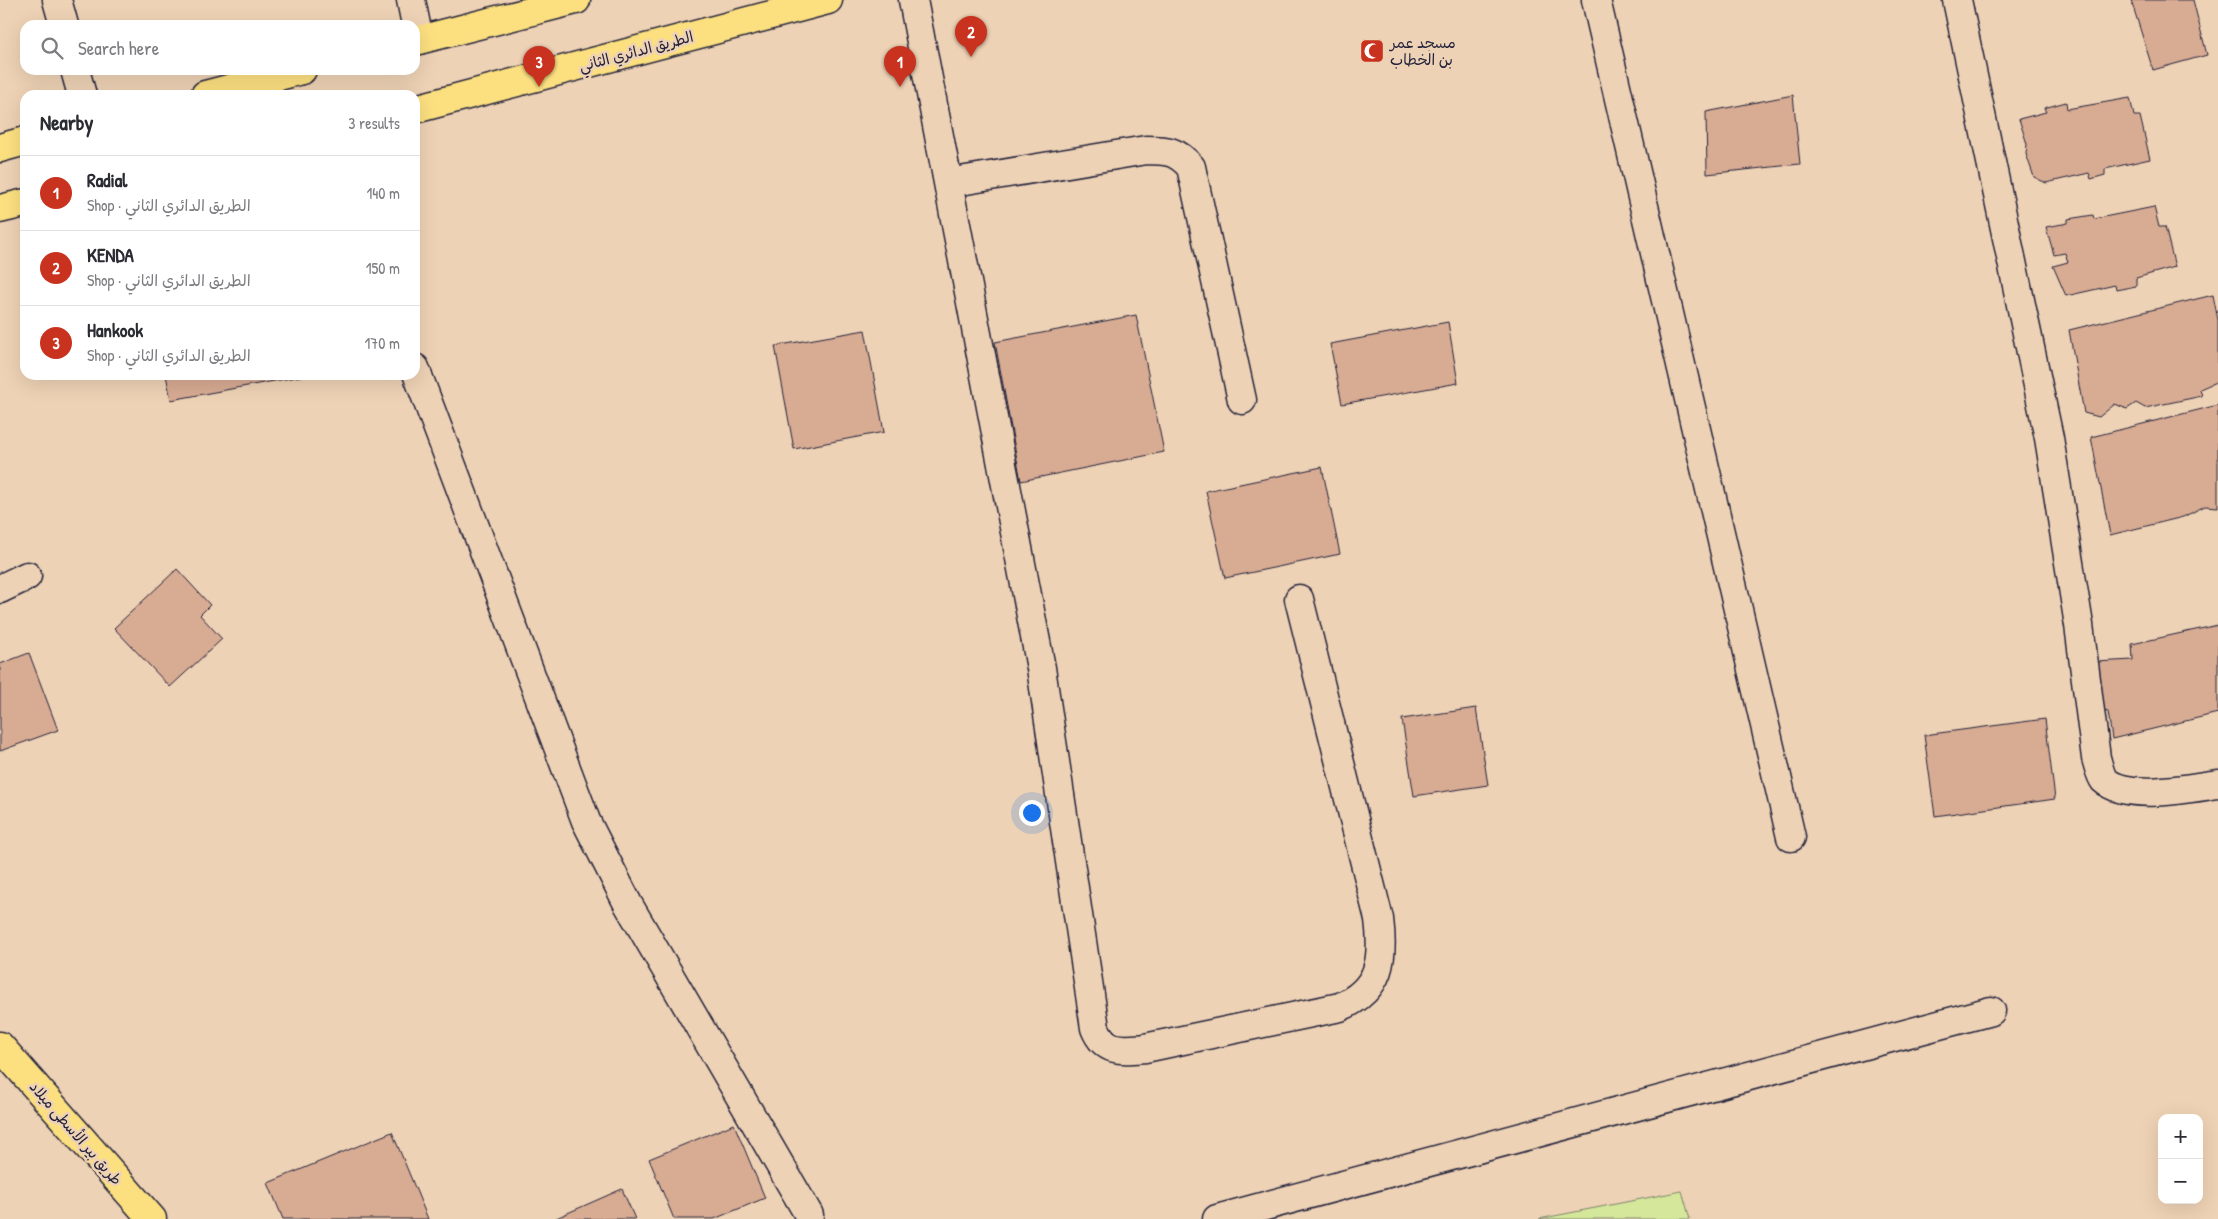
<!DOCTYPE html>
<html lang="en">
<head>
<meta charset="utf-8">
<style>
  :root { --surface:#fff; --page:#f7f7f7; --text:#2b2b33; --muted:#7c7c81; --line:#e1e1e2; --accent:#c8321e }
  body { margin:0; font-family:"Patrick Hand","Playpen Sans Arabic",sans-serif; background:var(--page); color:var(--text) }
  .controls { position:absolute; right:15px; bottom:15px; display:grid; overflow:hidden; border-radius:10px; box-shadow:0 5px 20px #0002 }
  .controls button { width:45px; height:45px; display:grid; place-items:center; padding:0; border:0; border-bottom:1px solid var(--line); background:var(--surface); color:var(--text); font:25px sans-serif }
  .you { position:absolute; left:1031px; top:812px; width:18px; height:18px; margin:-12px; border:4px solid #fff; border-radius:50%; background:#1a73e8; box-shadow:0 0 0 8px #1a73e833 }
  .badge { display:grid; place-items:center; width:32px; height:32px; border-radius:50%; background:var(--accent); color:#fff; font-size:16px; font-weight:700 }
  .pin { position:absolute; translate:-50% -41px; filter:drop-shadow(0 1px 2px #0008) }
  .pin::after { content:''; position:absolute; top:26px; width:18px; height:15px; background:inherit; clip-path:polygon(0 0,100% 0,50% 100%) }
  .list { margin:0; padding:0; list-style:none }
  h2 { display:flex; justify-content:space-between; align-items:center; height:65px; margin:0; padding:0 20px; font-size:21px }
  h2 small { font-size:16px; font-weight:400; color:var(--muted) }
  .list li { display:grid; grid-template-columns:32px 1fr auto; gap:15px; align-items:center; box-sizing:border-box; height:75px; padding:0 20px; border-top:1px solid var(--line) }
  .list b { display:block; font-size:19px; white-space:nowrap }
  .list p { margin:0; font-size:16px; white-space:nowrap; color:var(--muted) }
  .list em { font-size:16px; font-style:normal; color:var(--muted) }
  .icon { flex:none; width:28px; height:28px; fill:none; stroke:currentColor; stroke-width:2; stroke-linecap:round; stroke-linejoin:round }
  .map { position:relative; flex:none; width:2218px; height:1219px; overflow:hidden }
  .search { position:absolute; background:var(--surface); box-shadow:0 5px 20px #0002; left:20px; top:20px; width:400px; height:55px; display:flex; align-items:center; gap:12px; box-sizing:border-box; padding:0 18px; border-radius:15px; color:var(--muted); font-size:19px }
  .panel { position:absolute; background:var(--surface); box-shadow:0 5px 20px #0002; left:20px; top:90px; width:400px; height:290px; border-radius:15px }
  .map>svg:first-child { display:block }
</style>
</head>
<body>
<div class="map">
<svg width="2218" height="1219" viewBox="0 0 2218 1219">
  <rect width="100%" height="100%" fill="#eed2b5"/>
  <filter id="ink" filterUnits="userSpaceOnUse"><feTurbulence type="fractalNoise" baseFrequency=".02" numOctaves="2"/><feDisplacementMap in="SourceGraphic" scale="10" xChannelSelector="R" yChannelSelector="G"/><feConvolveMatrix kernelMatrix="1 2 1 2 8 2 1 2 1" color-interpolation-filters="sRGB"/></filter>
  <g filter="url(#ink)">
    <path fill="#d5e79b" stroke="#7c846b" d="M1682,1191L1690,1219H1539Z"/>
    <path fill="#d8ab93" stroke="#22223b" d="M2131,0H2193L2207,55L2153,70Z
      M1793,95L1800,164L1707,174L1706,112Z
      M2130,98L2134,116H2140L2150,159L2105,169V175L2091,179L2089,173L2046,183L2034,177L2026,154L2027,144L2019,119L2046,112L2044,108L2066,102L2067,109Z
      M2154,207L2159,227H2165L2175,267L2136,278V286L2116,290L2115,285L2066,296L2053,266L2068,262L2065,253L2054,255L2046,227L2068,223V219L2093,215L2094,219Z
      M2213,295L2218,320V381L2200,389L2202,396L2145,408L2136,403L2127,409L2115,404L2099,417L2084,413L2069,330Z
      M1136,315L1164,452L1021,481L995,342Z
      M1448,322L1458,383L1342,404L1330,344Z
      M865,330L884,432L794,449L775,346Z
      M166,375H307L171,400Z
      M2218,405V507L2205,506L2183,517L2110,535L2091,437Z
      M1322,467L1340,554L1225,578L1206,491Z
      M177,569L210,605L200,615L222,639L170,687L114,628Z
      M2218,625V713L2112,739L2108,712L2098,710L2095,662L2133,660L2132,644Z
      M29,653L58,730L0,751V664Z
      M1476,708L1488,785L1414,796L1402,719Z
      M2045,719L2055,799L1935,816L1924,735Z
      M734,1124L765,1198L714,1219H674L649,1159Z
      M392,1132L428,1219H283L268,1183Z
      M622,1189L635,1219H554Z"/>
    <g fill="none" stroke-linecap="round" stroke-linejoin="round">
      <defs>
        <path id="street" d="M57,0L64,25
          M411,0L419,40
          M913,0L1041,668L1095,1028C1105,1053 1122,1050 1145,1048L1340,1007C1381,989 1384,959 1379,919L1299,599
          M1596,0L1791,837
          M1957,0L2049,438L2079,625L2096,758C2098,764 2100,775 2104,780C2127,801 2190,788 2218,784
          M75,70L82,95
          M948,183L1146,150C1168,150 1177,151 1191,167L1242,400
          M415,368L586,821L628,904L809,1215
          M0,589L27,576
          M1217,1219L1991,1011"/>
        <path id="primary" d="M0,1046L152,1219"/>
        <path id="highway" d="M415,41L576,0
          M205,95L302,70
          M415,109L828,0
          M0,148L25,141
          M0,209L25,203"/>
      </defs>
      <use href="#street" stroke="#22223b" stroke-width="31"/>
      <use href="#primary" stroke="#22223b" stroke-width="31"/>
      <use href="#highway" stroke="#22223b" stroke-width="31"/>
      <use href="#street" stroke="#eed2b5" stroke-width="28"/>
      <use href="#primary" stroke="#fce080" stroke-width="28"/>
      <use href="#highway" stroke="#fce080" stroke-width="28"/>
    </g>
  </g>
  <defs>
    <symbol id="mosque-square" viewBox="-11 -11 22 22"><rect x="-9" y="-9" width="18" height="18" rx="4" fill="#c8321e" stroke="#eed2b5"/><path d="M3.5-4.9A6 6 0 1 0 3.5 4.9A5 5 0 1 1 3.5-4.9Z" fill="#fff"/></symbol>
  </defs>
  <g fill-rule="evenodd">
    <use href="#mosque-square" x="1358" y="37" width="28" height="28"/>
  </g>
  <g text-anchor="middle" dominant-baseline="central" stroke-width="5" stroke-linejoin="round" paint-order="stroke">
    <g font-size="15" fill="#22223b" stroke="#eed2b5" text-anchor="start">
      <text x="1390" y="42">مسجد عمر<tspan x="1390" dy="17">بن الخطاب</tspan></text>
    </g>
    <g font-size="15" fill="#22223b" stroke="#eed2b5">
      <text transform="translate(636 51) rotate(-15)">الطريق الدائري الثاني</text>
      <text transform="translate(76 1133) rotate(49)">طريق بير الأسطى ميلاد</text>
    </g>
  </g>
</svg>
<div class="controls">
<button>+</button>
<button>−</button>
</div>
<div class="you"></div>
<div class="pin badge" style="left:900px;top:87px">1</div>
<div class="pin badge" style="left:971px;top:57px">2</div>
<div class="pin badge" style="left:539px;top:87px">3</div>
<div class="search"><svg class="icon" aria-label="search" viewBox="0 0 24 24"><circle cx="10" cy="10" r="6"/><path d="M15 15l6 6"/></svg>Search here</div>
<section class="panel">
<h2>Nearby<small>3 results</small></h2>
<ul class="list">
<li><span class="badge">1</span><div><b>Radial</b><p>Shop · الطريق الدائري الثاني</p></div><em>140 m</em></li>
<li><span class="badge">2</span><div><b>KENDA</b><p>Shop · الطريق الدائري الثاني</p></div><em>150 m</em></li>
<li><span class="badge">3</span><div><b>Hankook</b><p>Shop · الطريق الدائري الثاني</p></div><em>170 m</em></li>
</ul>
</section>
</div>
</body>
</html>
